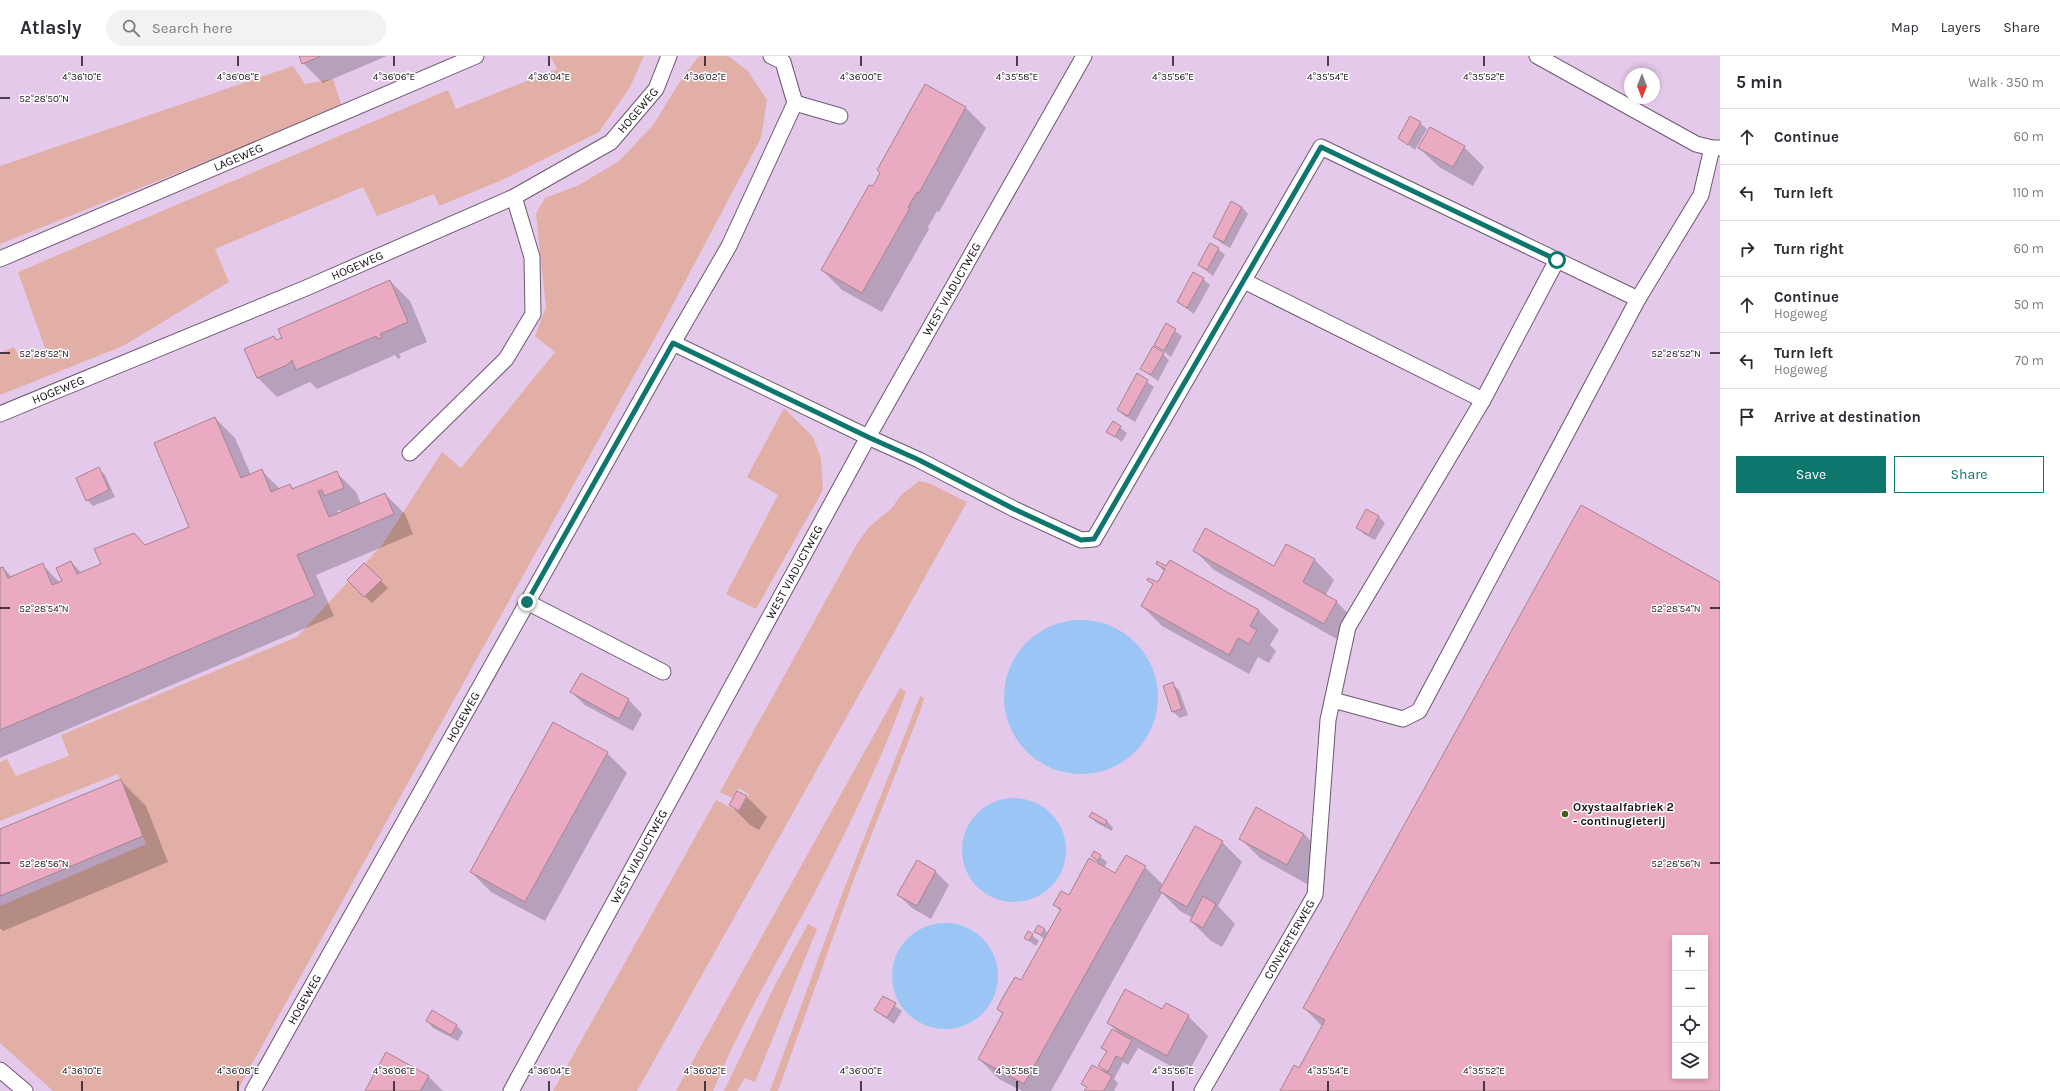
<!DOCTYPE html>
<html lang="en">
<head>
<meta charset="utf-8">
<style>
  :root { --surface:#fff; --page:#f2f2f3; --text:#2b2b33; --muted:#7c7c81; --line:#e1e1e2; --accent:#0f766e }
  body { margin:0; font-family:Karla,sans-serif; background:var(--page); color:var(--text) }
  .controls { position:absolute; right:12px; bottom:12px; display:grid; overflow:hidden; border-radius:0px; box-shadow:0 2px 6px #0003 }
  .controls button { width:36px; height:36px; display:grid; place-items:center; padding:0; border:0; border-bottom:1px solid var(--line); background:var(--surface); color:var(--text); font:20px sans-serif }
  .compass { position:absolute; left:1624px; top:12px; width:36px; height:36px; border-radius:50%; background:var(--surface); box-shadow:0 2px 6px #0003; rotate:180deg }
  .stop { position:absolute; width:12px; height:12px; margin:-9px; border:3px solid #0f766e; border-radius:50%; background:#fff }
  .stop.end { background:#0f766e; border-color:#fff; box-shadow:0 1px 4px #0008 }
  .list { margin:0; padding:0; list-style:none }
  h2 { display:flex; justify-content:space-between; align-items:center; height:52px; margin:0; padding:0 16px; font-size:17px }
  h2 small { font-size:13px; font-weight:400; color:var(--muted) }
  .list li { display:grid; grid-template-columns:26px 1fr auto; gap:12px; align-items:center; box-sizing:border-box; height:56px; padding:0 16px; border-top:1px solid var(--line) }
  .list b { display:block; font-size:15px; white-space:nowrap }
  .list p { margin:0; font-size:13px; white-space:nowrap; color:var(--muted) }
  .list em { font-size:13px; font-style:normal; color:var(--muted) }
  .actions { display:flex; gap:8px; padding:12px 16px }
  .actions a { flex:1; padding:9px 0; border:1px solid var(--accent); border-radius:0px; text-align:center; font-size:14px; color:var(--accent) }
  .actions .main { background:var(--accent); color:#fff }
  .icon { flex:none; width:22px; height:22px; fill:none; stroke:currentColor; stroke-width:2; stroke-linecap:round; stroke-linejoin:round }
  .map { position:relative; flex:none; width:1720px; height:1035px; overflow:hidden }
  header { display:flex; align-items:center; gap:24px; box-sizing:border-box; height:56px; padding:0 20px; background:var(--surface); border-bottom:1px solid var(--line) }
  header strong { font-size:19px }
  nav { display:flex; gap:22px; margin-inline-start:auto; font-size:14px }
  .search { width:280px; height:36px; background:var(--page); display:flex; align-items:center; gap:10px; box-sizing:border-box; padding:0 14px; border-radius:22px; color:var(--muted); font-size:15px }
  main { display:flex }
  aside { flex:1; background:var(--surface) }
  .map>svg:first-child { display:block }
</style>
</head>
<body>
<header>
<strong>Atlasly</strong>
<div class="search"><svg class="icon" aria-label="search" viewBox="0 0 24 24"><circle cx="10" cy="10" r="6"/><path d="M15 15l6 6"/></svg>Search here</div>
<nav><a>Map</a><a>Layers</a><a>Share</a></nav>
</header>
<main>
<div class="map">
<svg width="1720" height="1035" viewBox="0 0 1720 1035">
  <rect width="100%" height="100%" fill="#edd7f2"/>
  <path fill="#e5c9ea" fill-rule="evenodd" d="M0,0H1720V1035H0ZM1630,18H1654V42H1630ZM1675,882H1705V1020H1675Z"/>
  <path fill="#e1afa6" d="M550,0H644L630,31L599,76L502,124L439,150L434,138L377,160L363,131L215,193L229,226L123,290L0,339V297L14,291L21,304L46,295L18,216L448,34L456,53L557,13Z
    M699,0H728L748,15L767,44L761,82L661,271L237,1035H53L0,987V850L146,788L118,718L0,765V706L7,703L16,720L69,700L61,679L297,581L382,489L442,396L461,412L555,296L535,280L546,251L536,158L545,142L579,129L619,105L654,68L682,22Z
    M293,10L305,28L333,23L342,51L0,188V110Z
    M784,352L813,381L821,403L823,434L756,553L726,538L778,439L747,421Z
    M919,425L929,427L967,446L637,1035H553L716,744L739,756L749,739L739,732L732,742L720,736L858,486L869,471L892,452L900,440Z
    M900,632L906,636C881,706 848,772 814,838C779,903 741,966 713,1035H676Z
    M920,640L924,642L920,656L854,823L778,1035H770L842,838Z
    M808,868L817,873L755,1026L745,1022L737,1035H724L774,931Z"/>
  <path fill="#9bc5f5" d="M1004 641a77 77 0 1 1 154 0a77 77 0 1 1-154 0Z
    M962 794a52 52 0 1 1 104 0a52 52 0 1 1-104 0Z
    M892 920a53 53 0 1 1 106 0a53 53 0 1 1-106 0Z"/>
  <path fill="#0003" fill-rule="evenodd" d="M300,0H387L323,27L303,7Z
    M925,29L966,52L986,72L939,156L937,155L928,171L929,173L882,256L842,234L822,214L873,132Z
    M1420,67L1427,73L1415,94L1399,82Z
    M1464,91L1484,111L1473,130L1439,111L1419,92Z
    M1232,146L1242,151L1248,158L1230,192L1221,187L1214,181Z
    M1218,193L1225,199L1213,220L1199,209Z
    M1203,223L1210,229L1194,258L1178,246Z
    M390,225L410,245L427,286L399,298L401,301L398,303L395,299L317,333L310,326L277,341L257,321L274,281L278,285Z
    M1166,269L1182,280L1171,301L1155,289Z
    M1162,297L1169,304L1158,325L1141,313Z
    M1138,319L1154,331L1135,366L1125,360L1118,354Z
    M215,362L235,382L251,419L262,415L280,433L290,429L294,433L336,416L356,436L361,448L385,438L405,458L413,478L316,519L334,560L0,702V513L3,512L12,521L43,509L60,527L63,525L71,506L82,517L190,472ZM340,454L342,457L339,458L337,455Z
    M1113,366L1127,377L1122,386L1108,376Z
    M99,413L105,419L115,441L93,450L87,444Z
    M1366,454L1379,461L1385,467L1375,484L1364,478L1357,471Z
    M1286,489L1315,504L1334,524L1325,540L1337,546L1356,566L1344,587L1214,514L1194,494L1274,511Z
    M1170,505L1259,555L1279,574L1270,589L1276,595L1269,607L1258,601L1249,618L1162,570L1142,550L1153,529L1148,524L1158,528L1165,516L1157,508L1167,512Z
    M364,508L388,532L372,547L348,524Z
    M1720,527V1035H1281L1299,1013L1322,970L1304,952ZM1675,882H1705V1020H1675Z
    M581,618L629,644L642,658L633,675L585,649L571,636Z
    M1172,628L1179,634L1188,659L1180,662L1173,656L1164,631Z
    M607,697L627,717L545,865L491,836L471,816Z
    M120,724L146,750L168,806L3,875L0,872V774Z
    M737,736L747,741L767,761L759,774L750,769L730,749Z
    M1092,757L1107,765L1113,772L1112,775L1097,767L1090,761Z
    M1196,772L1222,786L1242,806L1218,850L1235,868L1222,891L1211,885L1191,865L1193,862L1180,855L1162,837L1051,1035H1022L999,1023L979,1003L1004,959L998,953L1022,926L1045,884L1036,876L1044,873L1049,878L1061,856L1055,849L1069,840L1101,810L1092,800L1094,796L1107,806L1104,812L1116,819L1145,811L1163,829Z
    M1304,778L1323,798L1307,828L1260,802L1240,782Z
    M917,806L936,816L949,829L931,863L912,852L898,839Z
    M1032,879L1039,885L1036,890L1025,882Z
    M883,941L902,955L894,968L875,954Z
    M1166,948L1188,960L1208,980L1187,1019L1138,992L1128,1009L1123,1006L1114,1023L1118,1027L1114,1035H1085L1087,1032L1082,1028L1106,1017L1099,1010L1107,997L1103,992L1118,976L1108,967L1162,955Z
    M427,965L456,969L463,976L458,985L433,972Z
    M428,1020L443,1035H366Z"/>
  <path fill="#eaaac1" stroke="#a5848f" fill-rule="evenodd" d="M299,0H321L302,8Z
    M925,28L966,51L919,137L917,136L908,151L910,152L862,237L821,214L869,129L873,130L880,117L877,114Z
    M1410,60L1421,66L1408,89L1398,82Z
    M1430,71L1465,90L1453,111L1418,92Z
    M1231,145L1242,151L1224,186L1213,181Z
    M1210,187L1219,192L1207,214L1198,209Z
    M1193,216L1204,222L1187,252L1177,246Z
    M390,224L408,266L380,278L382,282L378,283L376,280L296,314L292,304L287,309L257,322L244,293L274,280L276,284L282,282L278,273Z
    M1166,267L1176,273L1164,295L1154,289Z
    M1153,290L1164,297L1151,319L1140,313Z
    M1137,317L1148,324L1128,360L1117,354Z
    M215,361L241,422L262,413L271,436L290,428L292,433L337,415L344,432L324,440L322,434L318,435L329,461L385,437L394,458L297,499L315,540L0,674V512L3,511L8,522L43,507L52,529L62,525L56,512L71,505L77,518L101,508L94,493L134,477L145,489L189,471L154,387Z
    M1113,365L1121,370L1115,381L1106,376Z
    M99,411L109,434L86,445L76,422Z
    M1581,449L1720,526V1035H1280L1294,1009L1299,1012L1325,964L1303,952ZM1675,882H1705V1020H1675Z
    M1366,453L1379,460L1369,479L1356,472Z
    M1205,472L1274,510L1286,488L1315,503L1303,526L1337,545L1324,568L1193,495Z
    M1170,504L1259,554L1250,570L1257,574L1249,588L1238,582L1229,599L1141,550L1153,528L1147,524L1148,522L1158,526L1165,513L1156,508L1157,505L1166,510Z
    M364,507L382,524L364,541L347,524Z
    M581,617L629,643L619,663L570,636Z
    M1173,626L1182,653L1172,656L1163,630Z
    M553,666L608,696L525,846L470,816Z
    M121,723L143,780L0,840V773Z
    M737,735L747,740L739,755L729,749Z
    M1256,751L1304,778L1287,809L1239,783Z
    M1092,756L1107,765L1105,769L1089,761Z
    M1195,770L1223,785L1187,851L1159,835Z
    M1094,795L1101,799L1098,805L1091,800Z
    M1126,799L1146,810L1024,1028L978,1003L1003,957L997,953L1003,941L1015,921L1021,924L1061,853L1053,849L1061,835L1069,839L1089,802L1115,817Z
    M917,804L936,815L917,850L897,839Z
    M1203,840L1216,848L1203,872L1190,865Z
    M1038,869L1045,873L1041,879L1034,876Z
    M1028,875L1033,878L1029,885L1024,882Z
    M1125,933L1162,953L1166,947L1189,959L1167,1000L1107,967Z
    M883,940L896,947L887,962L874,954Z
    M432,954L457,969L451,979L426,965Z
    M1112,973L1132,984L1122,1003L1116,1000L1108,1016L1098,1010L1107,995L1101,992Z
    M386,996L429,1020L420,1035H365Z
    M1092,1009L1112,1020L1104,1035H1084L1087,1031L1081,1028Z"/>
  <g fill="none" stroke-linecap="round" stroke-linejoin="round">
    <defs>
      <g id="lane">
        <path d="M771,0L783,6L795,47L729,190L673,287L868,381L919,404L1014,453L1081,484L1094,483L1321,91L1638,243"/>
        <path d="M1537,0L1696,88L1712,92H1720"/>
        <path d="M795,47L840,60"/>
        <path id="s1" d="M0,203L476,0"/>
        <path d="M1483,344L1557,204"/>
        <path id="s2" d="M0,358L306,232L514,141L611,86L656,33L669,0"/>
        <path d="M410,397L506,303L533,258L532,201L514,141"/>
        <path d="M527,546L663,616"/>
        <path d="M1333,644L1403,663L1419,655L1638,243L1701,139L1712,92"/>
        <path d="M0,1014L25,1035"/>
        <path id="s3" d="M253,1035L673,287"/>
        <path id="s4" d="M511,1035L868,381L1084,0"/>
        <path id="s5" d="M1202,1035L1315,839L1328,664L1348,571L1483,344L1244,225"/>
      </g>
    </defs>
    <use href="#lane" stroke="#6b586f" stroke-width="17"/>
    <use href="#lane" stroke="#fff" stroke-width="15"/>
  </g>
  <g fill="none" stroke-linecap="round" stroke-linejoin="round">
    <path stroke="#0f766e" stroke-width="5" d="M527,546L673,287L868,381L919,404L1014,453L1081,484L1094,483L1321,91L1557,204"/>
  </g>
  <path fill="none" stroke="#170f18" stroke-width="1.5" d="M82,0V10M238,0V10M394,0V10M549,0V10M705,0V10M861,0V10M1017,0V10M1173,0V10M1328,0V10M1484,0V10M0,42H10M0,297H10M1710,297H1720M0,552H10M1710,552H1720M0,807H10M1710,807H1720M82,1025V1035M238,1025V1035M394,1025V1035M549,1025V1035M705,1025V1035M861,1025V1035M1017,1025V1035M1173,1025V1035M1328,1025V1035M1484,1025V1035"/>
  <circle fill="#3c621c" stroke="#fff" stroke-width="1.5" cx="1565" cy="758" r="4"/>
  <g text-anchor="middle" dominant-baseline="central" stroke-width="3" stroke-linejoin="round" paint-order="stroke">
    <g font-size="12" fill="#170f18" stroke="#fff">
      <text stroke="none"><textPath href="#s2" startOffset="711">HOGEWEG</textPath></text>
      <text stroke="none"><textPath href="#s1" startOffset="259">LAGEWEG</textPath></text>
      <text stroke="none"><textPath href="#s2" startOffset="387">HOGEWEG</textPath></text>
      <text stroke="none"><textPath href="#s4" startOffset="915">WEST VIADUCTWEG</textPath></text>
      <text stroke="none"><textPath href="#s2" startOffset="63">HOGEWEG</textPath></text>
      <text stroke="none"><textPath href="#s4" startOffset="591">WEST VIADUCTWEG</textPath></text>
      <text stroke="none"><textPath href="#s3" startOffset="429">HOGEWEG</textPath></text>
      <text stroke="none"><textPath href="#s4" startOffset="267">WEST VIADUCTWEG</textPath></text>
      <text stroke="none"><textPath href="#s5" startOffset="175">CONVERTERWEG</textPath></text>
      <text stroke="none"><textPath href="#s3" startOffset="105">HOGEWEG</textPath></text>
    </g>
    <g font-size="12" font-weight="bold" fill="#170f18" stroke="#fff" text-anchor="start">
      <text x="1573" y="751">Oxystaalfabriek 2<tspan x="1573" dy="14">- continugieterij</tspan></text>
    </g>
  </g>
  <g font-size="10" text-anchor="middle" fill="#170f18" stroke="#fff" stroke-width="3" stroke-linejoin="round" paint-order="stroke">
    <text x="82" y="24">4°36'10"E</text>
    <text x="238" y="24">4°36'08"E</text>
    <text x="394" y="24">4°36'06"E</text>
    <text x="549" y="24">4°36'04"E</text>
    <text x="705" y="24">4°36'02"E</text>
    <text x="861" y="24">4°36'00"E</text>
    <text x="1017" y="24">4°35'58"E</text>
    <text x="1173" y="24">4°35'56"E</text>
    <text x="1328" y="24">4°35'54"E</text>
    <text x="1484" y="24">4°35'52"E</text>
    <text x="44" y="46">52°28'50"N</text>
    <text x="1676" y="301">52°28'52"N</text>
    <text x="44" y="301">52°28'52"N</text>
    <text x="1676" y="556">52°28'54"N</text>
    <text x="44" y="556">52°28'54"N</text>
    <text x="1676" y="811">52°28'56"N</text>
    <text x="44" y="811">52°28'56"N</text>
    <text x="82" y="1018">4°36'10"E</text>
    <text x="238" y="1018">4°36'08"E</text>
    <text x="394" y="1018">4°36'06"E</text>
    <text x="549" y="1018">4°36'04"E</text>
    <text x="705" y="1018">4°36'02"E</text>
    <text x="861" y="1018">4°36'00"E</text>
    <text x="1017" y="1018">4°35'58"E</text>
    <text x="1173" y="1018">4°35'56"E</text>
    <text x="1328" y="1018">4°35'54"E</text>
    <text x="1484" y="1018">4°35'52"E</text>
  </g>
</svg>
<div class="controls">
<button>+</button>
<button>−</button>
<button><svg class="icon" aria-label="locate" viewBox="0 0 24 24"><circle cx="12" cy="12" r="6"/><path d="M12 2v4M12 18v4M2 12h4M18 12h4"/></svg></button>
<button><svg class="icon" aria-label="layers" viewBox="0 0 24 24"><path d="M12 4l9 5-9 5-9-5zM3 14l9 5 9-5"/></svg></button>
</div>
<svg class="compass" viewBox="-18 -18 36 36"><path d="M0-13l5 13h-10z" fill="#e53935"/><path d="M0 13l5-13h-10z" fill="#7c7c81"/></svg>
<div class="stop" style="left:1557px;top:204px"></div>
<div class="stop end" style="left:527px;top:546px"></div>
</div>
<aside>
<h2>5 min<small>Walk · 350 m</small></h2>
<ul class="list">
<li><svg class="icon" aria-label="ahead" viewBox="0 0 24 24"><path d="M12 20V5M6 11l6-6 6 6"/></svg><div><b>Continue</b></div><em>60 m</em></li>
<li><svg class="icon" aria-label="left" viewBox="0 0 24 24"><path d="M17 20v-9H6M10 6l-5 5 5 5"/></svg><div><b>Turn left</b></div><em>110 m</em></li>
<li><svg class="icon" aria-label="right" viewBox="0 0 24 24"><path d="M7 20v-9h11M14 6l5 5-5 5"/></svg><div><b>Turn right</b></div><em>60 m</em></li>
<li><svg class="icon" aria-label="ahead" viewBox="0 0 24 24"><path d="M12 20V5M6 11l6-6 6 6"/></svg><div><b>Continue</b><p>Hogeweg</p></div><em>50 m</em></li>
<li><svg class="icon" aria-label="left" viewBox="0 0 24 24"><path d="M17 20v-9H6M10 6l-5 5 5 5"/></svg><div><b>Turn left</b><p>Hogeweg</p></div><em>70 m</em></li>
<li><svg class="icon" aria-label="arrive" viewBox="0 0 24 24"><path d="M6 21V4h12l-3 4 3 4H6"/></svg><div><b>Arrive at destination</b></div></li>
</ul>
<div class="actions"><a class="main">Save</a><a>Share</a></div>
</aside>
</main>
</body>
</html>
